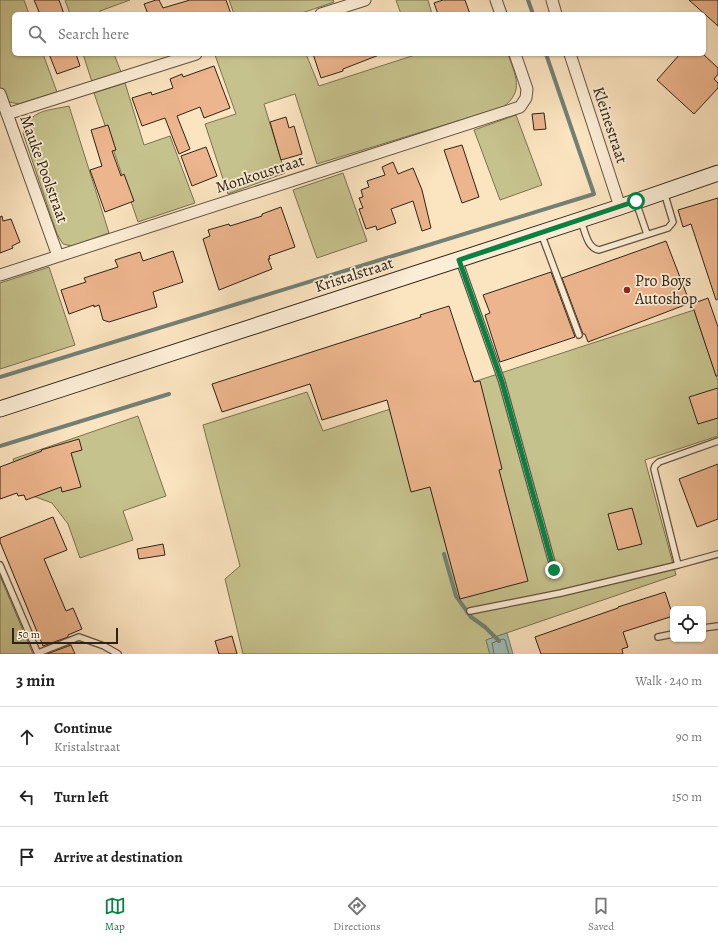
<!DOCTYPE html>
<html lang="en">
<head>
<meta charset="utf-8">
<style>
  :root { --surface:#fff; --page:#f2f2f2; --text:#222; --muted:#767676; --line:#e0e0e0; --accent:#0b8043 }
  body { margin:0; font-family:Alegreya,serif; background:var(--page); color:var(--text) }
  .controls { position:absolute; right:12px; bottom:12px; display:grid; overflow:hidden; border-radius:6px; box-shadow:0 1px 3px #0004 }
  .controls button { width:36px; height:36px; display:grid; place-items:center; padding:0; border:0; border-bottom:1px solid var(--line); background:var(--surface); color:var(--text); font:20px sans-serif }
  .scale { position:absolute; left:12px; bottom:10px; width:106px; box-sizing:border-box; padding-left:4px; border:2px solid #2e2214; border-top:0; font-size:11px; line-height:14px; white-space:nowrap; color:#2e2214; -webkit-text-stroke:3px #fcedd6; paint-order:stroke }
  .stop { position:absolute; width:12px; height:12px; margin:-9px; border:3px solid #0b8043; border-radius:50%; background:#fff }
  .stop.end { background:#0b8043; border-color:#fff; box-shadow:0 1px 4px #0008 }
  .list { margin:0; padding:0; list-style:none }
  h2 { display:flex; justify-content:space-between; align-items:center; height:52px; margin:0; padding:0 16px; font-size:17px }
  h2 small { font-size:13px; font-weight:400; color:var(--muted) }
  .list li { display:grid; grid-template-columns:26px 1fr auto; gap:12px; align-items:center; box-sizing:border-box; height:60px; padding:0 16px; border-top:1px solid var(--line) }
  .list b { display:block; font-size:15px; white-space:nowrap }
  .list p { margin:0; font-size:13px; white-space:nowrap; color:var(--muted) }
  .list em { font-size:13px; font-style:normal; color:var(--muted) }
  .icon { flex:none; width:22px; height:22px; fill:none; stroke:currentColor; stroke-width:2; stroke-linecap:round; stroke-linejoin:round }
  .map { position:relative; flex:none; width:718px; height:654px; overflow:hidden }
  .search { position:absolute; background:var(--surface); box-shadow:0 1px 3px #0004; left:12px; right:12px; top:12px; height:44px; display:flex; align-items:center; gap:10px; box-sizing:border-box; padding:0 14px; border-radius:6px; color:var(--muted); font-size:15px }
  .sheet { height:232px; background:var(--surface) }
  nav { display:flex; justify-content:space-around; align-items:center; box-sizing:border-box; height:56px; border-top:1px solid var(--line); background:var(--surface); font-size:11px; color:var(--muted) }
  nav a { display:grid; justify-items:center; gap:2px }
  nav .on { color:var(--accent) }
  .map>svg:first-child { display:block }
</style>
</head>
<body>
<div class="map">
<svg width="718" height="654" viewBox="0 0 718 654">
  <rect width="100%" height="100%" fill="#fbe4c0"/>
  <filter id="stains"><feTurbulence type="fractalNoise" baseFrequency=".005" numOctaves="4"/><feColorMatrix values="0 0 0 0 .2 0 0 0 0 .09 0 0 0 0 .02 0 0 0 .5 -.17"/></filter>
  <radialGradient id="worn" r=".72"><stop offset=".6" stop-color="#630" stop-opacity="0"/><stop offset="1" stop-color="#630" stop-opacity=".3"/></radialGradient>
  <path fill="#c6c28d" stroke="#7a7250" d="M0,0H24L29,14H14V54H43L57,92L19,104L9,102L0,89Z
    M65,0H130L100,11V14H70Z
    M229,0H333L334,2L299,14H234Z
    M396,0H428L432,14H401Z
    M83,54H114L121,72L92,82Z
    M217,54H306L319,86L415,55V54H508C515,75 525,91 503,107L317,164L295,94L264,104L285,173L228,194L205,124L236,114L215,55Z
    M125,83L144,145L170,136L195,203L138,222L94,93Z
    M69,106L109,233L72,246L63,244L57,234L23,133C31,109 47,111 69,106Z
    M516,115L542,185L500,200L474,130Z
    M343,173L367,241L317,258L293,190Z
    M49,267L75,345L0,369V283Z
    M694,310L718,381V436L645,460L676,575L486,640L490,654H243L225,579L240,566L203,425L307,392L323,431Z
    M138,416L166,496L123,511L133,540L80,558L68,524L52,503L25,493L13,459Z
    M0,576L33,654H0Z"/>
  <path fill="#9fbeb5" stroke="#728075" d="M507,633L513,654H490L486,640Z"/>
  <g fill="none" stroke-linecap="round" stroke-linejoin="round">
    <path stroke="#667064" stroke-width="1" d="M494,654L492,643L503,639L505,640L509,654"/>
    <path stroke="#728075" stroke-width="4" d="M528,0L533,14
      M0,377L594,194L546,54
      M0,446L169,394
      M444,554L456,596L471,617L485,627L499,641"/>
  </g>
  <path fill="#edb58d" stroke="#2e2214" d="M34,0H59L64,14H40Z
    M156,0H159L163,8L190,0H226L231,14H148L144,4Z
    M443,0H465L470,14H438L434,3Z
    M689,0H718V26Z
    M49,54H76L80,66L57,74Z
    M313,54H379V55L343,69V71L321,78Z
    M680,54H703L718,68V74L714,79L718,83V88L694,114L657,80Z
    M214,66L230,108L204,118L200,107L177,116L190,149L179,154L165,118L142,126L132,98L151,92L152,95L173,88L170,79L182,74L183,77Z
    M544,113L546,129L534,130L532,114Z
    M286,117L289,128L294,126L302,154L281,160L270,122Z
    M108,125L116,150L112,151L121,176L124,174L134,201L105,212L90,170L102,166L91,130Z
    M462,145L479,197L462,203L444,150Z
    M206,147L217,176L192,186L181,156Z
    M393,162L398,174L413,168L422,190L431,228L422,231L413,201L391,209L396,223L377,230L376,226L366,229L359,209L363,208L359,198L363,197L361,190L369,187L367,181L385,175L382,167Z
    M718,198V299L716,300L691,224L683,227L678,210Z
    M281,207L295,247L269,256L270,259H268L272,269L219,290L203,239L210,236L208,230L229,224L230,226L262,216V214Z
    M2,216L3,221L11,219L20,242L12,246L13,248L0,253V217Z
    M666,241L690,303L588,342L585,334H583L562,278Z
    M173,251L183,282L153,292L157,307L109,322L103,320L99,305L94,307V305L69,314L61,290L86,282L84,278L118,267L115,260L140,252L143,261Z
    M551,272L575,337L500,362L485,315L490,313L483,295Z
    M708,298L718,327V376H716L692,304Z
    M449,306L474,382L480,381L502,469L499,470L528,581L460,599L430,487L411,492L387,400L322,420L310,384L222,412L212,384L421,317L420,315Z
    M718,388V418L698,424L689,397Z
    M79,439L82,450L71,453L81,487L62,492L61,487L26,500L24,495L18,496L17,493L0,499V467L42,451L41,450Z
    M718,464V519L697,527L679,479Z
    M632,508L642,544L618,550L608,514Z
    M53,517L67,550L44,559L66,611L73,608L82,629L68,635V637L43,646L0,542V538Z
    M163,544L165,555L139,559L137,549Z
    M665,592L673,616L623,632L628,647L622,649L623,654H541L535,637L618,608V607Z
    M232,636L237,654H219L215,641Z
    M71,645L75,654H47Z"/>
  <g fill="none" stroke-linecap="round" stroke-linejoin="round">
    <defs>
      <path id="lane" d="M636,202L647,234
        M581,221C585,231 587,248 599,250L668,228L673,222L664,192
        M541,233L579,335
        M459,260L502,382L554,570
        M718,441L659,462L655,466L654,469L678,565L718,554
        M0,565L38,654
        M470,611L561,593L678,565
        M703,628L718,626
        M658,637L673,634
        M38,653L79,637L104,646L118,654"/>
      <path id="street" d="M496,0L501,14
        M552,0L556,14
        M321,14L365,0
        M570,54L620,207
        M0,94L58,256
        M7,114L196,54
        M0,275L520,107L526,98L527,89L515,54"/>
      <path id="secondary" d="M0,409L620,207L718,173"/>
    </defs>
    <use href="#lane" stroke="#61523f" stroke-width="8"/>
    <use href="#street" stroke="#61523f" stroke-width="13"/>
    <use href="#secondary" stroke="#2e2214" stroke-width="17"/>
    <use href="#lane" stroke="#fcedd6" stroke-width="5.5"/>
    <use href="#street" stroke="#fcedd6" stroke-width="11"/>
    <use href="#secondary" stroke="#fcedd6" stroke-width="15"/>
  </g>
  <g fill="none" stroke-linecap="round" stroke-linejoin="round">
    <path stroke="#0b8043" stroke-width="5" d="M554,570L502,382L459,260L636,201"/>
  </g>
  <circle fill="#8f2418" stroke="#fcedd6" stroke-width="1.5" cx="627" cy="290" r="4"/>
  <g text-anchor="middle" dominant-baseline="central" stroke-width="3.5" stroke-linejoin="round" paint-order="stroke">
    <g font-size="16" fill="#2e2214" stroke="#fcedd6">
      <text transform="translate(610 125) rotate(72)">Kleinestraat</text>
      <text transform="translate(44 169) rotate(70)">Mauke Poolstraat</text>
      <text transform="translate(260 174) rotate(-18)">Monkoustraat</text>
      <text transform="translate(354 275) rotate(-18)">Kristalstraat</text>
    </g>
    <g font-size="16" fill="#2e2214" stroke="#fcedd6" text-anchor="start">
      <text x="635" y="281">Pro Boys<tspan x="635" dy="18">Autoshop</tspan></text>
    </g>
  </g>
  <rect width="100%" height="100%" filter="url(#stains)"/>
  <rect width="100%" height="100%" fill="url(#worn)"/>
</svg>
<div class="controls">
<button><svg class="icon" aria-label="locate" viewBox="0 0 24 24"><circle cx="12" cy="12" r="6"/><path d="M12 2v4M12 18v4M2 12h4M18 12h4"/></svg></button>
</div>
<div class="scale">50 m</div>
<div class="stop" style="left:636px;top:201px"></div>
<div class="stop end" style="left:554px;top:570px"></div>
<div class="search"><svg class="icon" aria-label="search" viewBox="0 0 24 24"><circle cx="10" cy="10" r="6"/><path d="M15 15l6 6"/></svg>Search here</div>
</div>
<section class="sheet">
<h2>3 min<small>Walk · 240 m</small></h2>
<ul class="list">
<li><svg class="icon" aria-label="ahead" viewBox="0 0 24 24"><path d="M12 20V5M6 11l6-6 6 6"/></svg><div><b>Continue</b><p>Kristalstraat</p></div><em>90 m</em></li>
<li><svg class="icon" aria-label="left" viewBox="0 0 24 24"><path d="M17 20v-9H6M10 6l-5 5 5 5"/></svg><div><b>Turn left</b></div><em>150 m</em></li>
<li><svg class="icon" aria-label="arrive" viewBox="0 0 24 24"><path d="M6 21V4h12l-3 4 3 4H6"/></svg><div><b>Arrive at destination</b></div></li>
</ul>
</section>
<nav>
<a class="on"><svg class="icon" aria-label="map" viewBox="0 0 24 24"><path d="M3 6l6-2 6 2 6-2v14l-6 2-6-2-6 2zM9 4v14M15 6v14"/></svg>Map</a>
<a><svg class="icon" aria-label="directions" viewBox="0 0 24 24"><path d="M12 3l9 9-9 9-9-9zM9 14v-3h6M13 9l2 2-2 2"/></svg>Directions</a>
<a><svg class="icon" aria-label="saved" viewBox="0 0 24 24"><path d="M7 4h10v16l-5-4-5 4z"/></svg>Saved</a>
</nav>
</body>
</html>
